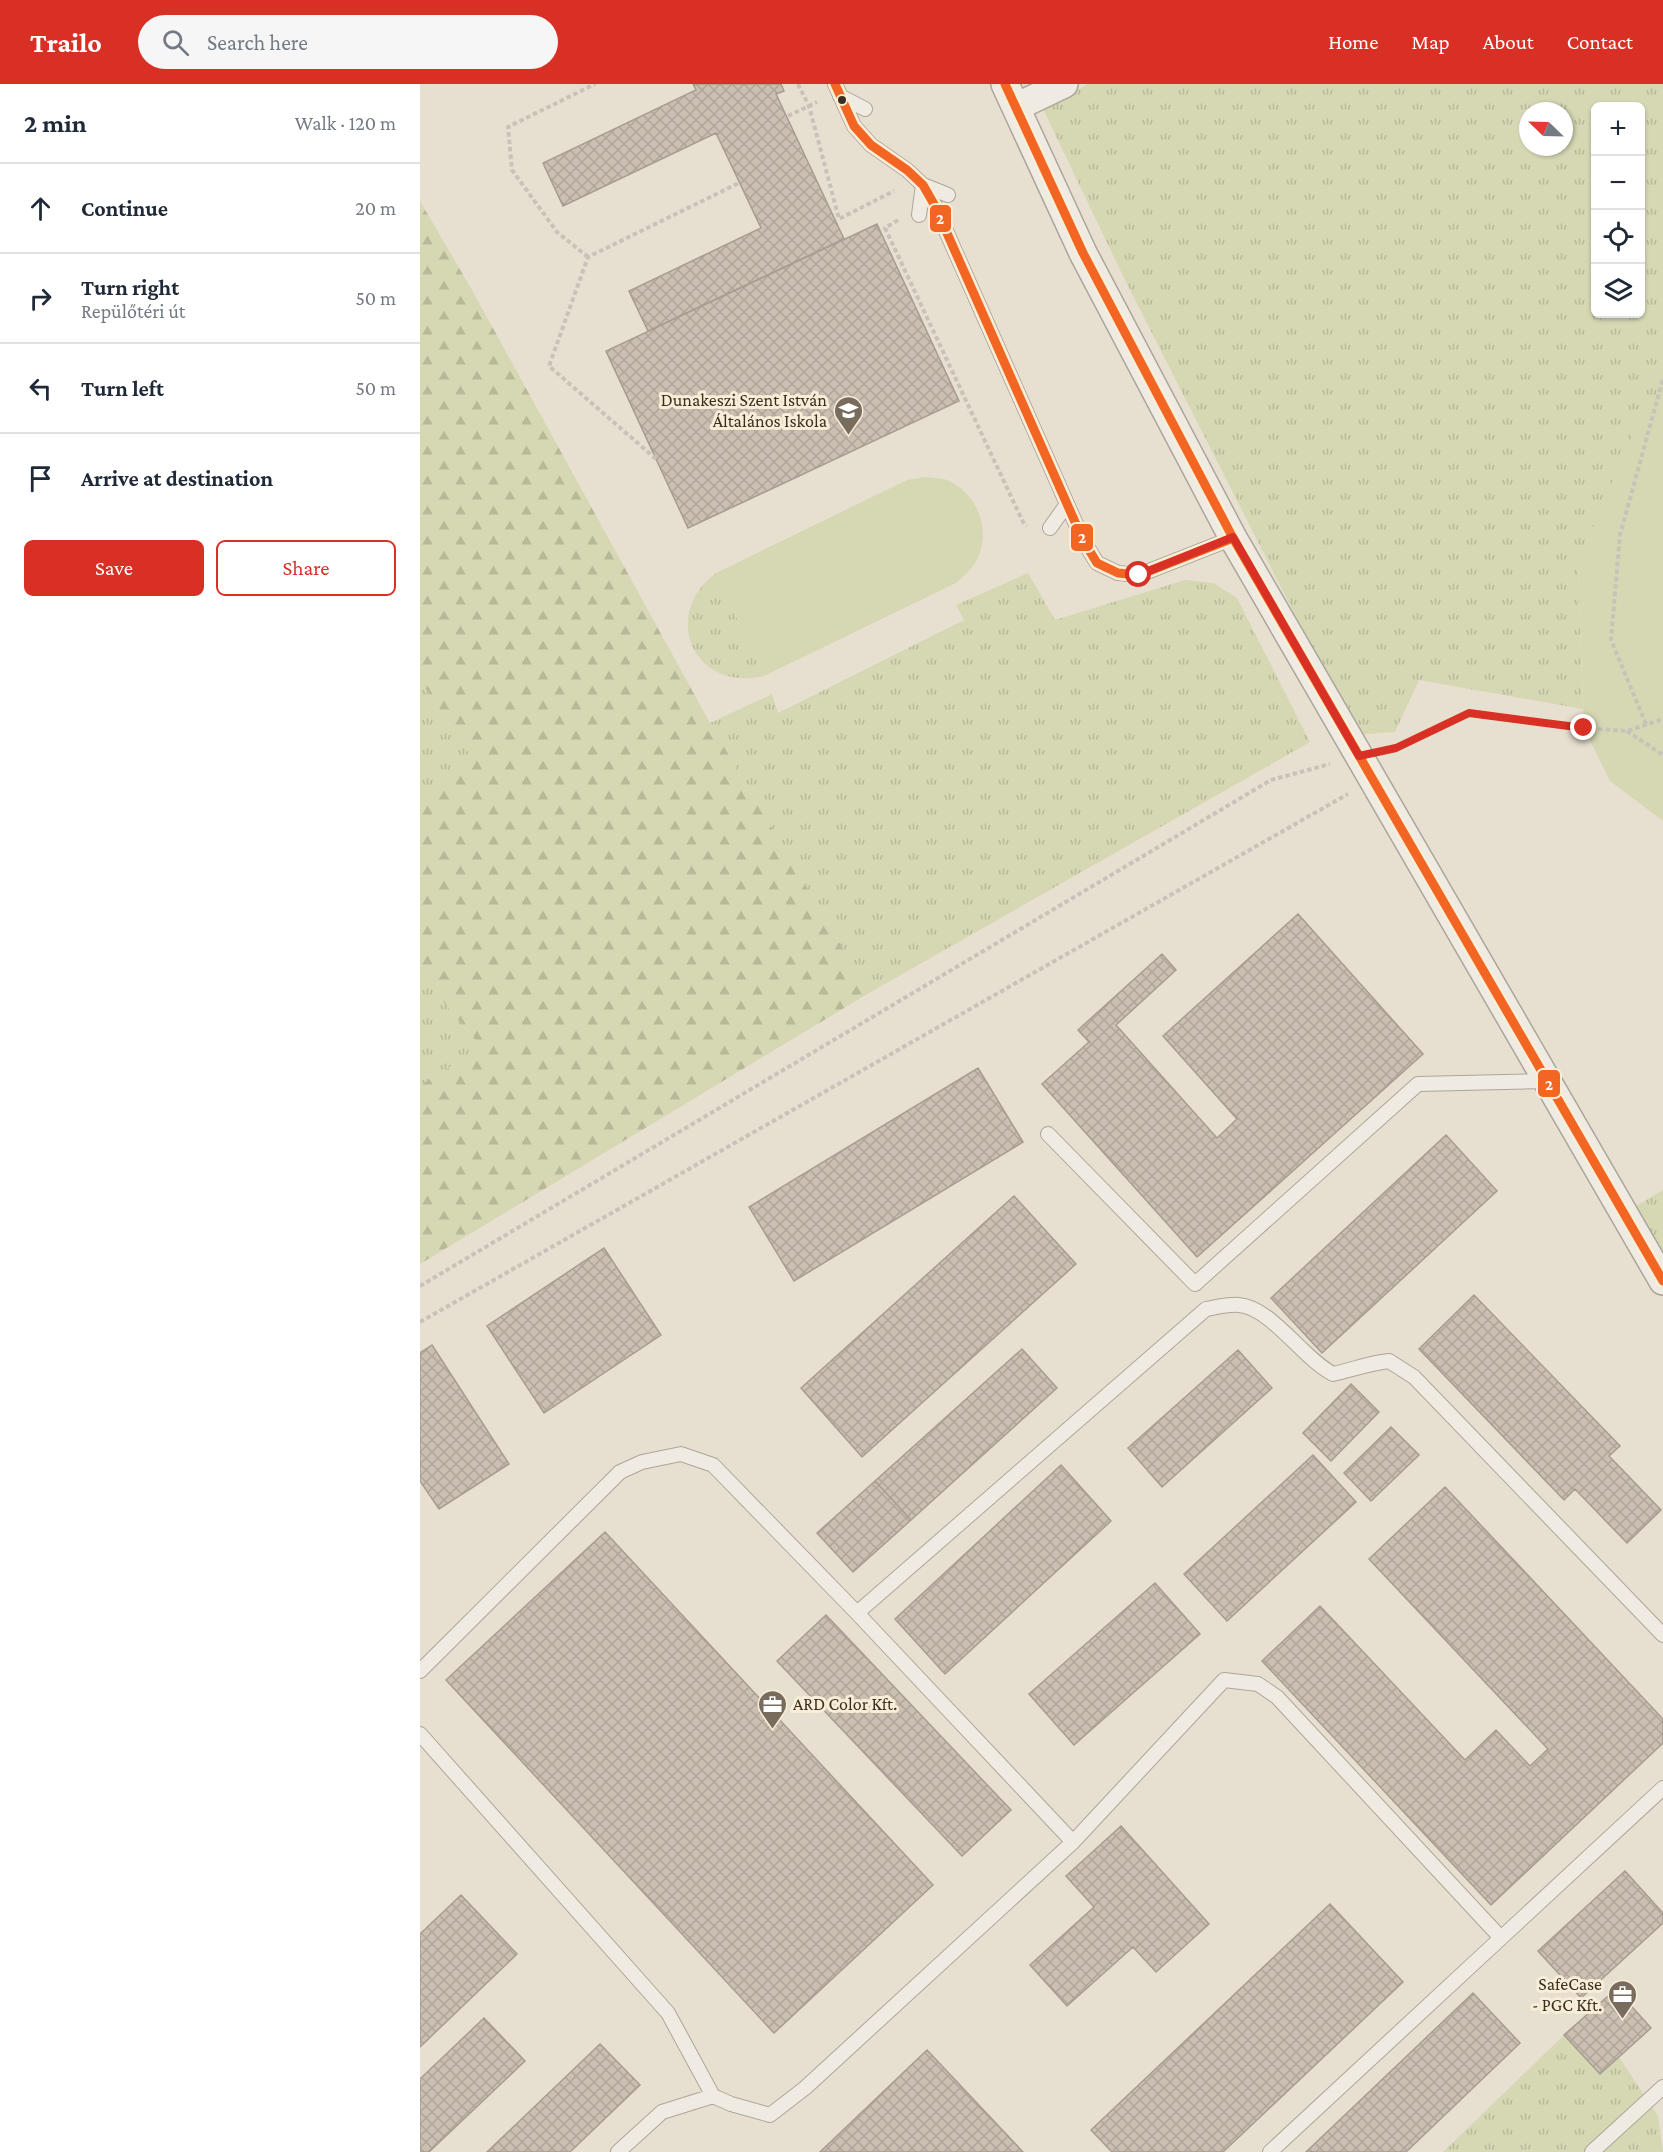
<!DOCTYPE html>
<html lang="en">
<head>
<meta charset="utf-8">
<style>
  :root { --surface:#fff; --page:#f6f6f7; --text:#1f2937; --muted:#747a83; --line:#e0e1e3; --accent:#d93025 }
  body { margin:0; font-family:"Crimson Pro",serif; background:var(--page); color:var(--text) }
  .controls { position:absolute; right:18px; top:18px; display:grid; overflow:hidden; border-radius:9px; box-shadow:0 2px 4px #0004 }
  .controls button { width:54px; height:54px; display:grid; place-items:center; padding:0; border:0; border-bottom:2px solid var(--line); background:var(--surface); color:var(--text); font:30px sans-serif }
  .compass { position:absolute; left:1099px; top:18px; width:54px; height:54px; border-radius:50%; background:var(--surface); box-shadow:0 2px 4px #0004; rotate:293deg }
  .stop { position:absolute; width:18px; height:18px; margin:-14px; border:4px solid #d93025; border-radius:50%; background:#fff }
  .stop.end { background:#d93025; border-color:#fff; box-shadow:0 2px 6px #0008 }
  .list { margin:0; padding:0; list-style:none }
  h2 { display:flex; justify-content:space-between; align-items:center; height:78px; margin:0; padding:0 24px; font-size:26px }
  h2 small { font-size:20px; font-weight:400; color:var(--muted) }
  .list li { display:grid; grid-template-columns:39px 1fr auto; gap:18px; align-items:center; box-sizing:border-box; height:90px; padding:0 24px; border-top:2px solid var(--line) }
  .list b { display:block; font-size:22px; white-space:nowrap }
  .list p { margin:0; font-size:20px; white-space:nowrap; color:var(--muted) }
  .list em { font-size:20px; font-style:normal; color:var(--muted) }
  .actions { display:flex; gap:12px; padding:18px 24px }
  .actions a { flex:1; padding:14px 0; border:2px solid var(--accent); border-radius:9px; text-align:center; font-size:21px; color:var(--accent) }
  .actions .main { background:var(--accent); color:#fff }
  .icon { flex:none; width:33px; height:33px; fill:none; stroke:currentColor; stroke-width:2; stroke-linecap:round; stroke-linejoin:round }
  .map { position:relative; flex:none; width:1243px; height:2068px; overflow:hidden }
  header { display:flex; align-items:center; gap:36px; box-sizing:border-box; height:84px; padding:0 30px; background:var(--accent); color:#fff }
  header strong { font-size:28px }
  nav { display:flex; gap:33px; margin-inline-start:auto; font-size:21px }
  .search { width:420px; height:54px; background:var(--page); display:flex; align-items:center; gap:15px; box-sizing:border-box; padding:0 21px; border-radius:33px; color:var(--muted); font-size:22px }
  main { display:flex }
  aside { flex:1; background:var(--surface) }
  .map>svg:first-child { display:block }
</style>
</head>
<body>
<header>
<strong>Trailo</strong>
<div class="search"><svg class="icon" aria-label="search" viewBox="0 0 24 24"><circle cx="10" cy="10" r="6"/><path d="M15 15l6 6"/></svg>Search here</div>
<nav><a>Home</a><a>Map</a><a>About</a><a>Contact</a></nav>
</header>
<main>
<aside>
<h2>2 min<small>Walk · 120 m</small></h2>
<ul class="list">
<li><svg class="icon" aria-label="ahead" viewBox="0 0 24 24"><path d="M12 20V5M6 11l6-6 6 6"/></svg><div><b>Continue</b></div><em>20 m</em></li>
<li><svg class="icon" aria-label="right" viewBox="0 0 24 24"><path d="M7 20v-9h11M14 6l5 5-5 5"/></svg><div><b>Turn right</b><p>Repülőtéri út</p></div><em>50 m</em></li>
<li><svg class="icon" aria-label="left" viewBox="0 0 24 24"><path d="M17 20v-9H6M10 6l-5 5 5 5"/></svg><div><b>Turn left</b></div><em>50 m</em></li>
<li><svg class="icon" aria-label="arrive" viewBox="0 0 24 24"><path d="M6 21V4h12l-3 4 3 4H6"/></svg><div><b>Arrive at destination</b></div></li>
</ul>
<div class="actions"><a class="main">Save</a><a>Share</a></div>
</aside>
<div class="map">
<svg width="1243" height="2068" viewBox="0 0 1243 2068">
  <defs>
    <pattern id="grass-tufts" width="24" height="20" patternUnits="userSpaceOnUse" patternTransform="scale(1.5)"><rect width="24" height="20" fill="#d6d7b3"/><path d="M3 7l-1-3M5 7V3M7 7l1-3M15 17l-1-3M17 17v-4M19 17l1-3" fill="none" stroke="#b9b99a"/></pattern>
    <pattern id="forest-firs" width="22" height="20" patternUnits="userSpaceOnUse" patternTransform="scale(1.5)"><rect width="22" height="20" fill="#d6d7b3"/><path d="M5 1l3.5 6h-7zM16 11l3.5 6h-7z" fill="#b9b99a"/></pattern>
    <pattern id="building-cross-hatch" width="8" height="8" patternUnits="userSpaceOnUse" patternTransform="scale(1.5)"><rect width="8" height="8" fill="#cbbfb2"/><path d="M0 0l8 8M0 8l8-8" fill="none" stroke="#afa499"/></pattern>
  </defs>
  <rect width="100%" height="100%" fill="#e7e0d1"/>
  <path fill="url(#grass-tufts)" fill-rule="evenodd" d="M668,0H1243V332L1226,321L1158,478L1163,625L999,596L975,648L936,651L704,194L623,25ZM1176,22H1220V230H1176ZM1108,27H1144V63H1108Z
    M296,489L344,592C275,609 239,532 296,489Z
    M608,489L635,536L765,496L793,499L817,514L890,658L449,909L290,639L352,610L358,629L544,536L536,521Z
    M0,596L53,675L7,708L0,725Z
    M0,890L62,964L0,1001Z
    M1243,1106V1176L1209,1126Z
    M1144,1951L1180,1990L1199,1973L1238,2032L1243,2068H1023Z"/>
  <path fill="url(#forest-firs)" d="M0,117L52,206L290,639L449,909L0,1180V1001L62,964L0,890V725L7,708L53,675L0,596Z"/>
  <path fill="#d6d7b3" d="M1226,320L1243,332V737L1190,697L1164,644L1158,478Z
    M505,393C511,394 518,394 524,395C554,405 571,441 559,471C555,483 545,491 536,499L344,592L296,489L487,396Z"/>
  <path fill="url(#building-cross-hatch)" stroke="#a89c90" stroke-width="1.5" d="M273,0H361L364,7L356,10L424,155L228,247L209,207L341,144L296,49L143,122L123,79L276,6Z
    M457,140L539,317L268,444L186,267Z
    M878,830L1003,970L777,1173L622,1000L669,958L658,946L742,870L756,886L696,941L797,1054L817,1035L743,952Z
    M558,984L603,1058L374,1197L329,1123Z
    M1026,1051L1077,1107L902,1269L851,1214Z
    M594,1112L656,1180L442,1373L381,1304Z
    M184,1164L241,1251L124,1329L67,1242Z
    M1054,1211L1200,1362L1189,1372L1241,1426L1207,1459L1155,1405L1144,1416L999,1265Z
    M12,1261L89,1380L19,1425L0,1397V1269Z
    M602,1265L637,1304L491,1436L455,1397Z
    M818,1266L852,1304L742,1403L708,1364Z
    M931,1300L959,1328L911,1377L883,1349Z
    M971,1343L999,1371L951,1417L924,1389Z
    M893,1371L936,1418L807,1537L764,1490Z
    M641,1381L691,1437L525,1590L475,1535Z
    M455,1397L491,1436L433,1488L397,1449Z
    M1025,1403L1243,1635V1659L1071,1821L842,1577L900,1522L1045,1676L1076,1646L1110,1682L1128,1665L949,1475Z
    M185,1448L513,1801L354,1949L26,1596Z
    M735,1499L780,1550L654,1661L609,1610Z
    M406,1531L591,1726L542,1772L357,1577Z
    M701,1742L789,1840L736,1888L713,1863L647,1922L610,1881L674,1823L646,1792Z
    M1205,1787L1243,1829V1839L1161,1914L1118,1867Z
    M41,1811L97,1870L0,1963V1850Z
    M910,1820L983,1898L803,2068H692L671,2046Z
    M1196,1905L1231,1944L1180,1990L1144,1951Z
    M1053,1909L1100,1959L986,2068H886Z
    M64,1934L105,1977L9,2068H0V1995Z
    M180,1960L220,2001L150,2068H67Z
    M507,1966L603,2068H400Z"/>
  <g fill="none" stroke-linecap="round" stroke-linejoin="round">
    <defs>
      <path id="lane" d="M415,0L434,42L451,61L487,86L503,101L515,122L663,456L677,479L698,489L719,491L813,454
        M420,12L445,25
        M499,131L503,101L528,111
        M630,444L647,420
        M628,1050L775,1200L998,1000L1127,997
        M437,1529L786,1225C797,1223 809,1220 819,1221C852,1224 882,1274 913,1290C932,1286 949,1279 969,1277L994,1293L1243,1551
        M0,1587L200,1388L222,1378L261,1370L293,1381L437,1529L653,1758
        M0,1650L248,1929L293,2012
        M1081,1854L1243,1704
        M198,2068L242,2028L293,2012L311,2020L350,2031L385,2004L653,1758L804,1596L838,1600L857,1613L1081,1854L850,2068
        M1172,2068L1243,2003"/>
      <path id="street" d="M585,0L663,169L813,454L1243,1197
        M596,23L644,0"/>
    </defs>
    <use href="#lane" stroke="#ada599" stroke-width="16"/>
    <use href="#street" stroke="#ada599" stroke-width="30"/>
    <path stroke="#c8c2b9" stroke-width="4" stroke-dasharray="4.5 3" stroke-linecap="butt" d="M378,0L389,22L419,135L474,107
      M368,32L397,18
      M478,136L465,144L603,438L607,442
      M168,173L137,148L92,86L88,43L175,0
      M236,375L129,282L168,173L319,99
      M1226,640L1191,556L1200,451L1243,295
      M1207,647L1243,671
      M970,666L1049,629L1164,644L1207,647L1243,635
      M0,1202L851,696L910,680
      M0,1238L928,710"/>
    <use href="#lane" stroke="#efebe3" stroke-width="14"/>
    <use href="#street" stroke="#efebe3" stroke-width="27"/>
    <defs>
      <path id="bus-1" d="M415,0L434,42L451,61L487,86L503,101L515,122L663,456L677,479L698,489L719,491L813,454
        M585,0L663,169L813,454L1243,1197"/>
    </defs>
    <use href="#bus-1" stroke="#f7eed8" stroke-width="14"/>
    <use href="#bus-1" stroke="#f26522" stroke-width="9"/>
  </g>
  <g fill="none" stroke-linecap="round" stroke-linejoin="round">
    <path stroke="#d93025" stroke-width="8" d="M719,491L813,453L939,672L976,664L1049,629L1164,644"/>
  </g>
  <defs>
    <symbol id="school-pin" viewBox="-11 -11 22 30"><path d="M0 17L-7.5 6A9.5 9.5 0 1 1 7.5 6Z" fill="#786c5e" stroke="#f7eed8"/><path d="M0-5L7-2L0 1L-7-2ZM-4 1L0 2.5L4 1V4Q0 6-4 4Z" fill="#fff"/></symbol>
    <symbol id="office-pin" viewBox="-11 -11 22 30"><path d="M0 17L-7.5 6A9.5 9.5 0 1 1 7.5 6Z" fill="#786c5e" stroke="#f7eed8"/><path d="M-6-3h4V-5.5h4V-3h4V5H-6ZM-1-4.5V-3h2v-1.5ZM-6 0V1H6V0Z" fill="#fff"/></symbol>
  </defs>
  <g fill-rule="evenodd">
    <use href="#school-pin" x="412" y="310" width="33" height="45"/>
    <use href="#office-pin" x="336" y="1604" width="33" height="45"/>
    <use href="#office-pin" x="1186" y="1894" width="33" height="45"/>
  </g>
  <circle fill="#3d2e20" stroke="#f7eed8" stroke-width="2" cx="422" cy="16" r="5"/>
  <g text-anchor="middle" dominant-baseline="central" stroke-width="6" stroke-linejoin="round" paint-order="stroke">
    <g font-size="18" fill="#3d2e20" stroke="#f7eed8" text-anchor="end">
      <text x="407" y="316">Dunakeszi Szent István<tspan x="407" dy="21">Általános Iskola</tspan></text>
      <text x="373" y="1620" text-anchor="start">ARD Color Kft.</text>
      <text x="1182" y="1900">SafeCase<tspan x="1182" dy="21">- PGC Kft.</tspan></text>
    </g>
  </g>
  <g stroke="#f7eed8" stroke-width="2">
    <rect x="509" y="120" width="23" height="29" rx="6" fill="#f26522"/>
    <rect x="650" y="439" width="24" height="29" rx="6" fill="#f26522"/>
    <rect x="1117" y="985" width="24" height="29" rx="6" fill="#f26522"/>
  </g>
  <g font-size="16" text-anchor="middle" font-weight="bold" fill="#fff">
    <text x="520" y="140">2</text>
    <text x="662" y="459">2</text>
    <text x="1129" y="1006">2</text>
  </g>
</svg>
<div class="controls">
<button>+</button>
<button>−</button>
<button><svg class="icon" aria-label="locate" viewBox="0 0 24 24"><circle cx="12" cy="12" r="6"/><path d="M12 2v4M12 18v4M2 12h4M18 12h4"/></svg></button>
<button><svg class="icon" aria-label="layers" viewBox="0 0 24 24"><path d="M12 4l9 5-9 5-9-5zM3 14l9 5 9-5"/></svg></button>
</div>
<svg class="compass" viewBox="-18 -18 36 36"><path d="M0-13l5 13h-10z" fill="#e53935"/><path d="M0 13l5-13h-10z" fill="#747a83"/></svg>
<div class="stop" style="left:719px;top:491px"></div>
<div class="stop end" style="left:1164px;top:644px"></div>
</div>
</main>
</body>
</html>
